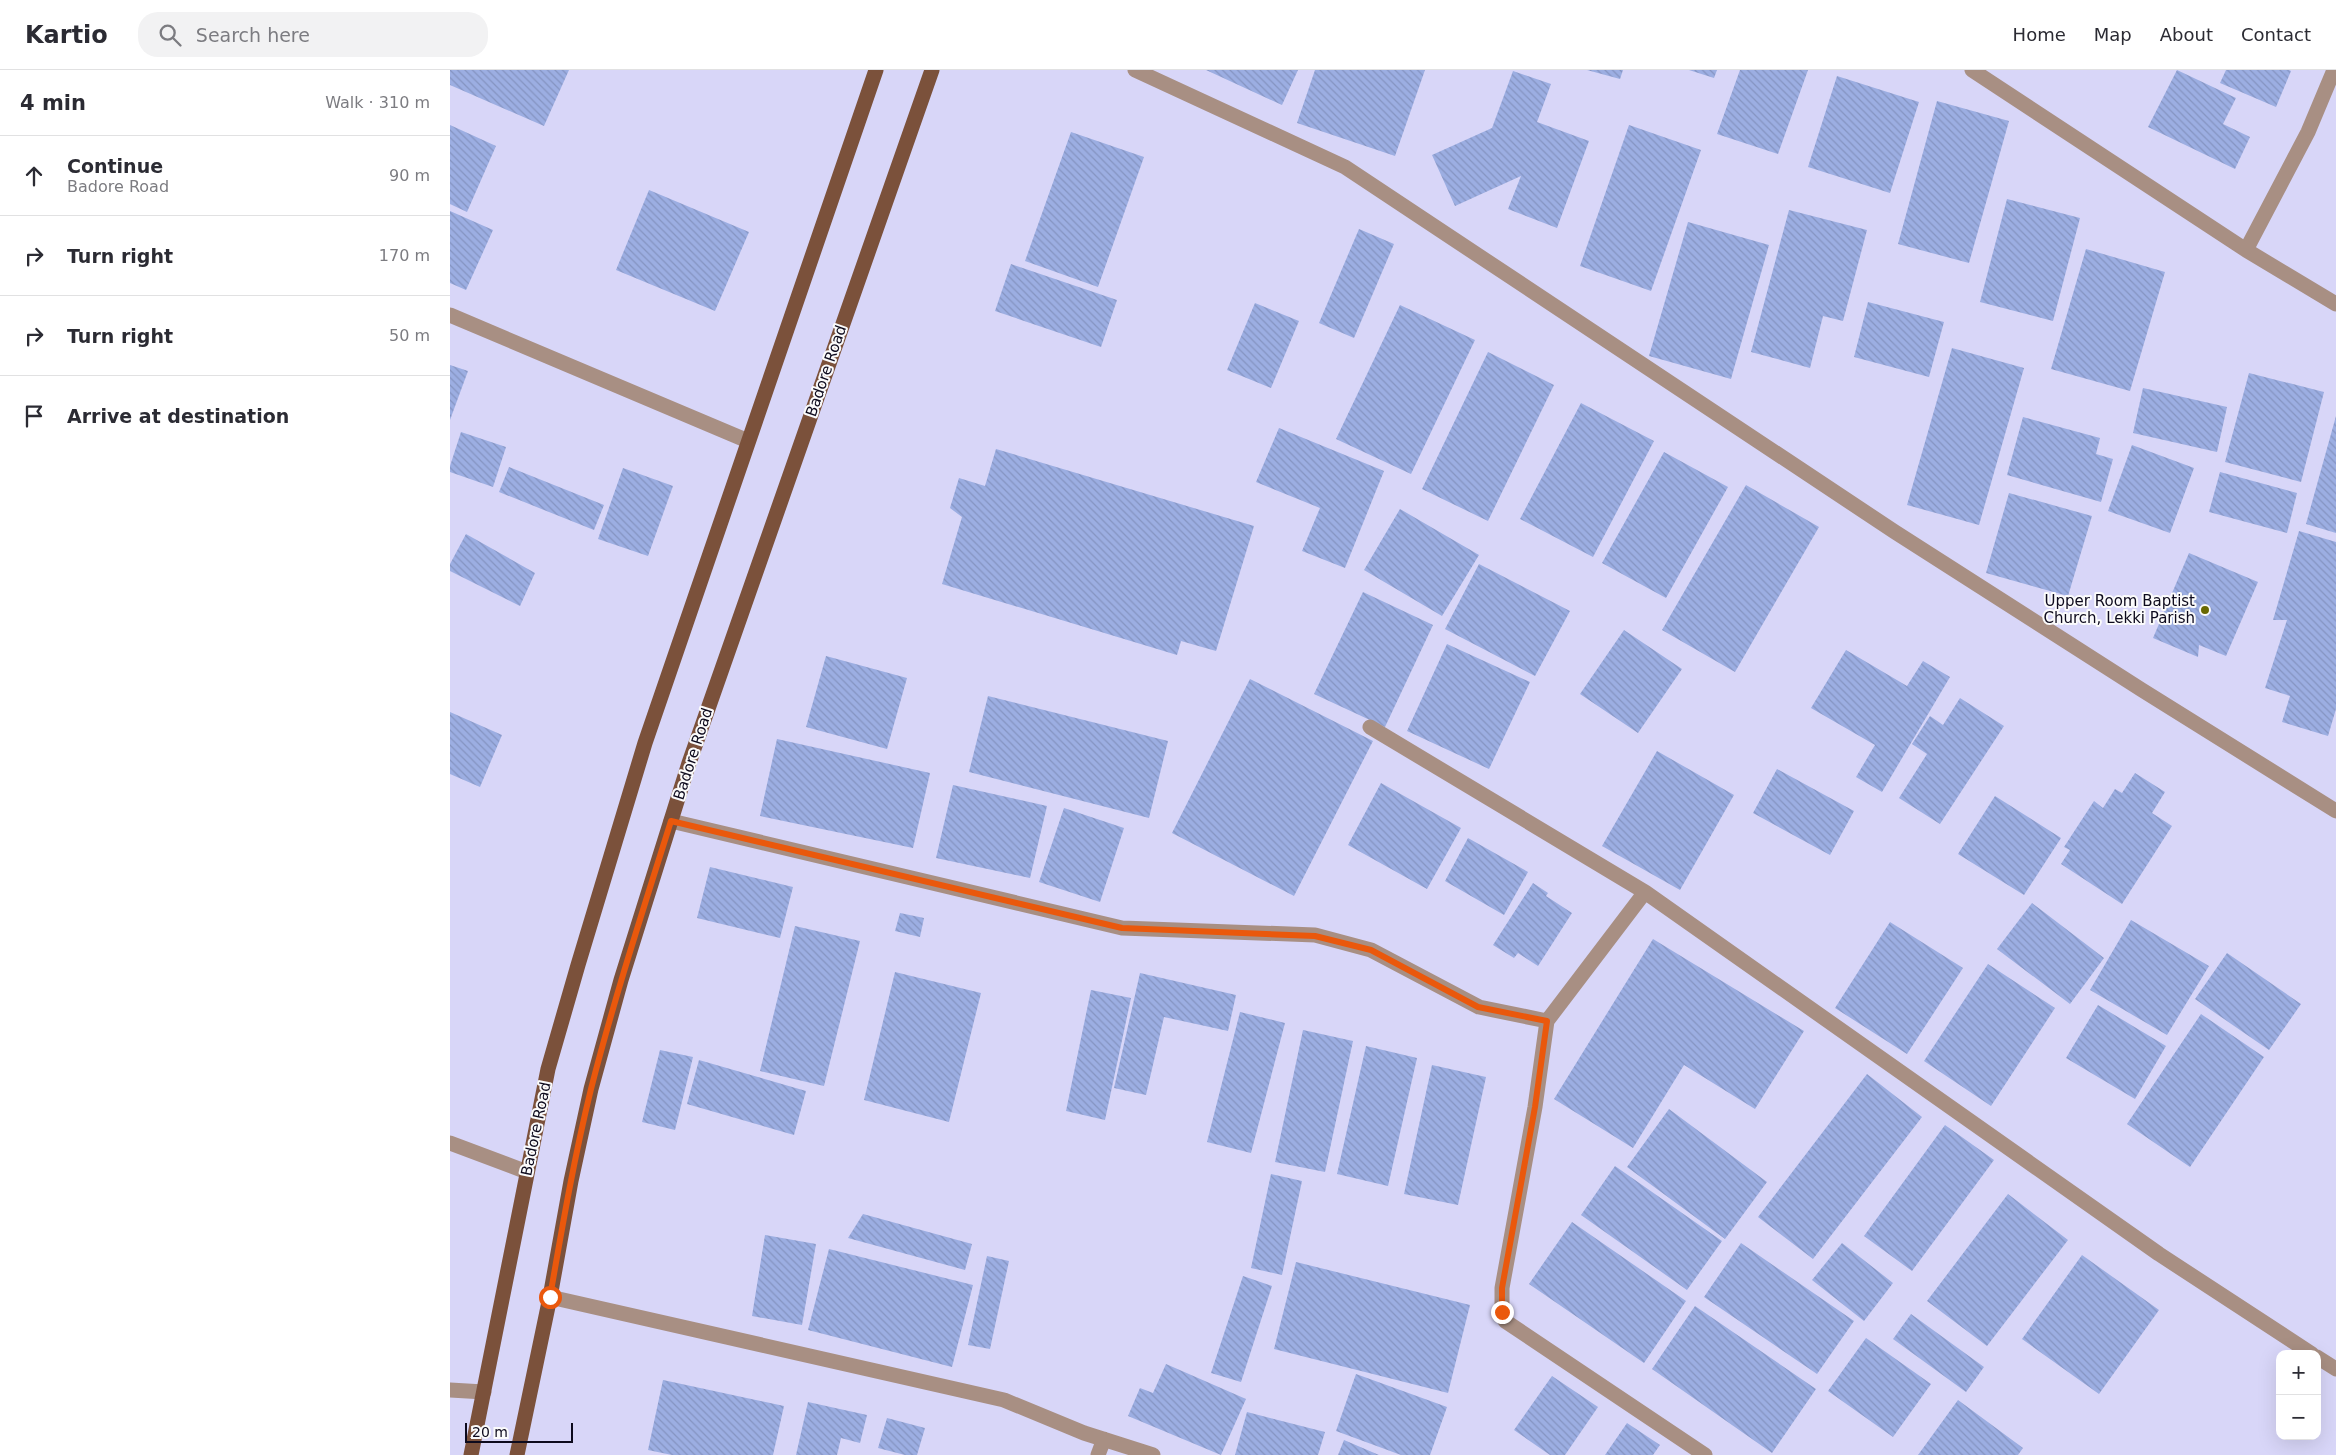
<!DOCTYPE html>
<html lang="en">
<head>
<meta charset="utf-8">
<style>
  :root { --surface:#fff; --page:#f2f2f3; --text:#2b2b33; --muted:#7c7c81; --line:#e1e1e2 }
  body { margin:0; font-family:"DejaVu Sans",sans-serif; background:var(--page); color:var(--text) }
  .controls { position:absolute; right:15px; bottom:15px; display:grid; overflow:hidden; border-radius:10px; box-shadow:0 5px 20px #0002 }
  .controls button { width:45px; height:45px; display:grid; place-items:center; padding:0; border:0; border-bottom:1px solid var(--line); background:var(--surface); color:var(--text); font:25px sans-serif }
  .scale { position:absolute; left:15px; bottom:12px; width:108px; box-sizing:border-box; padding-left:5px; border:2px solid #0d0a1d; border-top:0; font-size:14px; line-height:18px; white-space:nowrap; color:#0d0a1d; -webkit-text-stroke:4px #fbfbfb; paint-order:stroke }
  .stop { position:absolute; width:15px; height:15px; margin:-11px; border:4px solid #ea580c; border-radius:50%; background:#fff }
  .stop.end { background:#ea580c; border-color:#fff; box-shadow:0 1px 5px #0008 }
  .list { margin:0; padding:0; list-style:none }
  h2 { display:flex; justify-content:space-between; align-items:center; height:65px; margin:0; padding:0 20px; font-size:21px }
  h2 small { font-size:16px; font-weight:400; color:var(--muted) }
  .list li { display:grid; grid-template-columns:32px 1fr auto; gap:15px; align-items:center; box-sizing:border-box; height:80px; padding:0 20px; border-top:1px solid var(--line) }
  .list b { display:block; font-size:19px; white-space:nowrap }
  .list p { margin:0; font-size:16px; white-space:nowrap; color:var(--muted) }
  .list em { font-size:16px; font-style:normal; color:var(--muted) }
  .icon { flex:none; width:28px; height:28px; fill:none; stroke:currentColor; stroke-width:2; stroke-linecap:round; stroke-linejoin:round }
  .map { position:relative; flex:none; width:1886px; height:1385px; overflow:hidden }
  header { display:flex; align-items:center; gap:30px; box-sizing:border-box; height:70px; padding:0 25px; background:var(--surface); border-bottom:1px solid var(--line) }
  header strong { font-size:24px }
  nav { display:flex; gap:28px; margin-inline-start:auto; font-size:18px }
  .search { width:350px; height:45px; background:var(--page); display:flex; align-items:center; gap:12px; box-sizing:border-box; padding:0 18px; border-radius:20px; color:var(--muted); font-size:19px }
  main { display:flex }
  aside { flex:1; background:var(--surface) }
  .map>svg:first-child { display:block }
</style>
</head>
<body>
<header>
<strong>Kartio</strong>
<div class="search"><svg class="icon" aria-label="search" viewBox="0 0 24 24"><circle cx="10" cy="10" r="6"/><path d="M15 15l6 6"/></svg>Search here</div>
<nav><a>Home</a><a>Map</a><a>About</a><a>Contact</a></nav>
</header>
<main>
<aside>
<h2>4 min<small>Walk · 310 m</small></h2>
<ul class="list">
<li><svg class="icon" aria-label="ahead" viewBox="0 0 24 24"><path d="M12 20V5M6 11l6-6 6 6"/></svg><div><b>Continue</b><p>Badore Road</p></div><em>90 m</em></li>
<li><svg class="icon" aria-label="right" viewBox="0 0 24 24"><path d="M7 20v-9h11M14 6l5 5-5 5"/></svg><div><b>Turn right</b></div><em>170 m</em></li>
<li><svg class="icon" aria-label="right" viewBox="0 0 24 24"><path d="M7 20v-9h11M14 6l5 5-5 5"/></svg><div><b>Turn right</b></div><em>50 m</em></li>
<li><svg class="icon" aria-label="arrive" viewBox="0 0 24 24"><path d="M6 21V4h12l-3 4 3 4H6"/></svg><div><b>Arrive at destination</b></div></li>
</ul>
</aside>
<div class="map">
<svg width="1886" height="1385" viewBox="0 0 1886 1385">
  <defs>
    <pattern id="building-back-hatch" width="6" height="6" patternUnits="userSpaceOnUse" patternTransform="scale(1.25)"><rect width="6" height="6" fill="#9caee2"/><path d="M-1 5l2 2M0 0l6 6M5-1l2 2" fill="none" stroke="#8594c1"/></pattern>
  </defs>
  <rect width="100%" height="100%" fill="#d8d6f8"/>
  <path fill="url(#building-back-hatch)" d="M0,0H119L94,56L0,15Z
    M756,0H848L832,35Z
    M865,0H975L945,86L847,53Z
    M1137,0H1173L1170,9Z
    M1239,0H1267L1264,8Z
    M1290,0H1358L1328,84L1267,64Z
    M1727,0L1786,28L1773,54L1800,67L1785,99L1698,57Z
    M1776,0H1839L1841,1L1826,37L1770,13Z
    M1063,1L1101,14L1087,52L1139,71L1107,158L1058,139L1071,106L1005,136L982,85L1042,58Z
    M1387,6L1469,32L1440,123L1358,97Z
    M1487,31L1559,51L1519,193L1448,174Z
    M0,55L46,76L17,142L0,134Z
    M1179,55L1251,80L1201,221L1130,196Z
    M621,62L694,87L648,217L575,191Z
    M199,120L299,162L265,241L166,200Z
    M1557,129L1630,148L1603,251L1530,232Z
    M1339,140L1417,160L1393,251L1373,246L1360,298L1301,282Z
    M0,141L43,160L16,220L0,213Z
    M1238,152L1319,175L1281,309L1199,286Z
    M909,159L944,174L904,268L869,253Z
    M1636,179L1715,202L1680,321L1601,299Z
    M561,194L667,230L651,277L545,241Z
    M1418,232L1494,252L1479,307L1404,287Z
    M805,233L849,251L821,318L777,300Z
    M950,235L1025,270L961,404L886,369Z
    M1502,278L1574,298L1529,455L1457,435Z
    M1038,282L1104,315L1038,451L972,419Z
    M0,295L18,301L0,350Z
    M1799,303L1874,322L1851,412L1775,392Z
    M1693,318L1777,337L1767,382L1683,363Z
    M1131,333L1204,371L1143,487L1070,449Z
    M1886,346V463L1856,454Z
    M1573,347L1650,368L1646,384L1663,389L1651,432L1557,405Z
    M829,358L934,401L895,498L852,481L870,438L806,412Z
    M11,362L56,377L43,417L0,402V396Z
    M1682,375L1744,398L1720,463L1658,441Z
    M546,379L804,456L766,581L731,571L727,585L492,514L512,447L500,438L509,408L535,416Z
    M1214,382L1278,417L1216,528L1152,493Z
    M59,397L154,435L144,460L49,422Z
    M173,398L223,416L198,486L148,469Z
    M1770,402L1847,423L1837,463L1759,442Z
    M1296,415L1369,457L1285,602L1212,560Z
    M1559,423L1642,446L1618,526L1536,503Z
    M950,439L1029,485L992,546L914,500Z
    M1849,461L1886,472V639L1878,666L1832,652L1840,626L1815,618L1837,550H1823Z
    M16,464L85,503L70,536L0,501V494Z
    M1739,483L1808,512L1776,586L1749,575L1748,587L1703,568Z
    M1029,494L1120,541L1085,606L995,559Z
    M913,522L983,555L935,657L864,624Z
    M1174,560L1232,599L1188,663L1130,624Z
    M997,574L1080,612L1039,699L957,661Z
    M1396,580L1457,616L1473,591L1500,607L1432,722L1406,707L1425,675L1361,638Z
    M376,586L457,608L437,679L356,657Z
    M800,609L923,671L844,826L722,763Z
    M538,626L718,671L699,748L519,702Z
    M1510,628L1554,656L1490,754L1449,728L1477,684L1462,674L1480,646L1493,655Z
    M0,642L52,665L30,717L0,704Z
    M327,669L480,703L463,778L310,746Z
    M1207,681L1284,725L1230,820L1152,776Z
    M1327,699L1404,741L1380,785L1303,743Z
    M1685,703L1715,722L1702,743L1722,756L1672,834L1611,794L1620,780L1614,777L1644,731L1653,738L1665,719L1672,723Z
    M931,713L1011,758L977,819L898,775Z
    M503,715L597,736L580,808L486,788Z
    M1545,726L1611,768L1574,825L1508,784Z
    M614,738L674,758L650,832L589,812Z
    M1018,768L1078,802L1054,845L995,811Z
    M260,797L343,817L330,868L247,848Z
    M1083,813L1098,823L1096,826L1122,843L1088,896L1068,883L1064,888L1043,875Z
    M1582,833L1654,888L1620,934L1547,879Z
    M450,843L474,848L470,867L445,861Z
    M1681,850L1759,896L1717,965L1640,920Z
    M1440,852L1513,898L1457,984L1385,938Z
    M345,856L410,871L374,1016L310,1001Z
    M1203,869L1354,961L1305,1039L1234,995L1183,1078L1104,1029Z
    M1777,883L1851,934L1819,980L1745,929Z
    M1538,894L1605,938L1541,1036L1474,991Z
    M445,902L531,923L499,1052L414,1030Z
    M690,903L786,925L778,961L714,947L696,1025L664,1018Z
    M641,920L681,928L655,1050L616,1041Z
    M1648,935L1716,976L1685,1029L1616,988Z
    M790,942L835,953L801,1083L757,1072Z
    M1751,944L1814,987L1740,1097L1677,1054Z
    M853,960L903,971L875,1102L825,1092Z
    M916,976L967,988L938,1116L887,1104Z
    M210,980L243,987L225,1060L192,1052Z
    M249,990L356,1021L344,1065L237,1034Z
    M982,995L1036,1007L1008,1135L954,1124Z
    M1417,1004L1472,1047L1363,1189L1308,1147Z
    M1219,1039L1317,1112L1275,1169L1177,1097Z
    M1495,1055L1544,1090L1462,1201L1414,1166Z
    M1165,1096L1272,1171L1237,1220L1131,1145Z
    M821,1104L852,1111L832,1205L801,1198Z
    M1558,1124L1618,1170L1537,1276L1477,1231Z
    M413,1144L522,1174L515,1200L398,1168Z
    M1122,1152L1236,1231L1194,1293L1079,1214Z
    M315,1165L366,1174L352,1255L302,1246Z
    M1291,1173L1404,1251L1367,1304L1254,1227Z
    M1392,1173L1443,1213L1414,1251L1362,1210Z
    M379,1179L523,1215L502,1297L358,1260Z
    M1632,1185L1709,1240L1649,1324L1572,1269Z
    M537,1186L559,1191L540,1279L518,1275Z
    M846,1192L1020,1235L998,1323L824,1279Z
    M793,1206L822,1216L791,1312L761,1303Z
    M1245,1236L1366,1319L1322,1383L1202,1299Z
    M1461,1244L1534,1297L1516,1322L1443,1269Z
    M1416,1268L1481,1314L1443,1367L1378,1321Z
    M716,1294L796,1329L771,1385L678,1346L690,1318L703,1323Z
    M906,1304L997,1337L980,1385H951L886,1361Z
    M1102,1306L1148,1337L1115,1385H1100L1064,1360Z
    M213,1310L334,1336L323,1385H222L198,1380Z
    M1508,1330L1573,1378L1568,1385H1468Z
    M358,1332L417,1345L410,1373L391,1368L387,1385H346Z
    M797,1342L875,1362L868,1385H785Z
    M437,1348L475,1358L467,1385H455L428,1378Z
    M1177,1353L1210,1375L1203,1385H1155Z
    M894,1370L929,1385H888Z"/>
  <g fill="none" stroke-linecap="round" stroke-linejoin="round">
    <path stroke="#a88f83" stroke-width="15" d="M685,0L895,97L1445,462L1692,620L1886,741
      M1522,0L1796,180L1886,234
      M1796,180L1858,62L1884,0
      M0,245L298,371
      M920,657L1195,822L1709,1184L1862,1284
      M221,751L672,858L865,865L921,880L1029,937L1097,951
      M1195,822L1097,951L1085,1037L1052,1218V1242L1055,1251L1255,1385
      M0,1073L77,1102
      M100,1227L554,1330L634,1363L703,1385
      M1867,1287L1886,1299
      M0,1320L34,1322
      M648,1385L654,1369"/>
    <path stroke="#7b513b" stroke-width="15" d="M21,1385L98,999L128,895L195,673L426,0
      M67,1385L100,1227L121,1111L141,1019L171,910L239,693L482,0"/>
  </g>
  <g fill="none" stroke-linecap="round" stroke-linejoin="round">
    <path stroke="#ea580c" stroke-width="6" d="M100,1227C112,1158 124,1088 141,1019C164,929 193,840 221,751L672,858L865,866L921,880L1028,937L1097,951L1085,1037L1052,1218V1242"/>
  </g>
  <circle fill="#696802" stroke="#fbfbfb" stroke-width="2" cx="1755" cy="540" r="5"/>
  <g text-anchor="middle" dominant-baseline="central" stroke-width="4" stroke-linejoin="round" paint-order="stroke">
    <g font-size="15" fill="#0d0a1d" stroke="#fbfbfb">
      <text transform="translate(376 301) rotate(-71)">Badore Road</text>
      <text transform="translate(243 684) rotate(-72)">Badore Road</text>
      <text transform="translate(86 1059) rotate(-78)">Badore Road</text>
    </g>
    <g font-size="15" fill="#0d0a1d" stroke="#fbfbfb" text-anchor="end">
      <text x="1745" y="531">Upper Room Baptist<tspan x="1745" dy="17">Church, Lekki Parish</tspan></text>
    </g>
  </g>
</svg>
<div class="controls">
<button>+</button>
<button>−</button>
</div>
<div class="scale">20 m</div>
<div class="stop" style="left:100px;top:1227px"></div>
<div class="stop end" style="left:1052px;top:1242px"></div>
</div>
</main>
</body>
</html>
